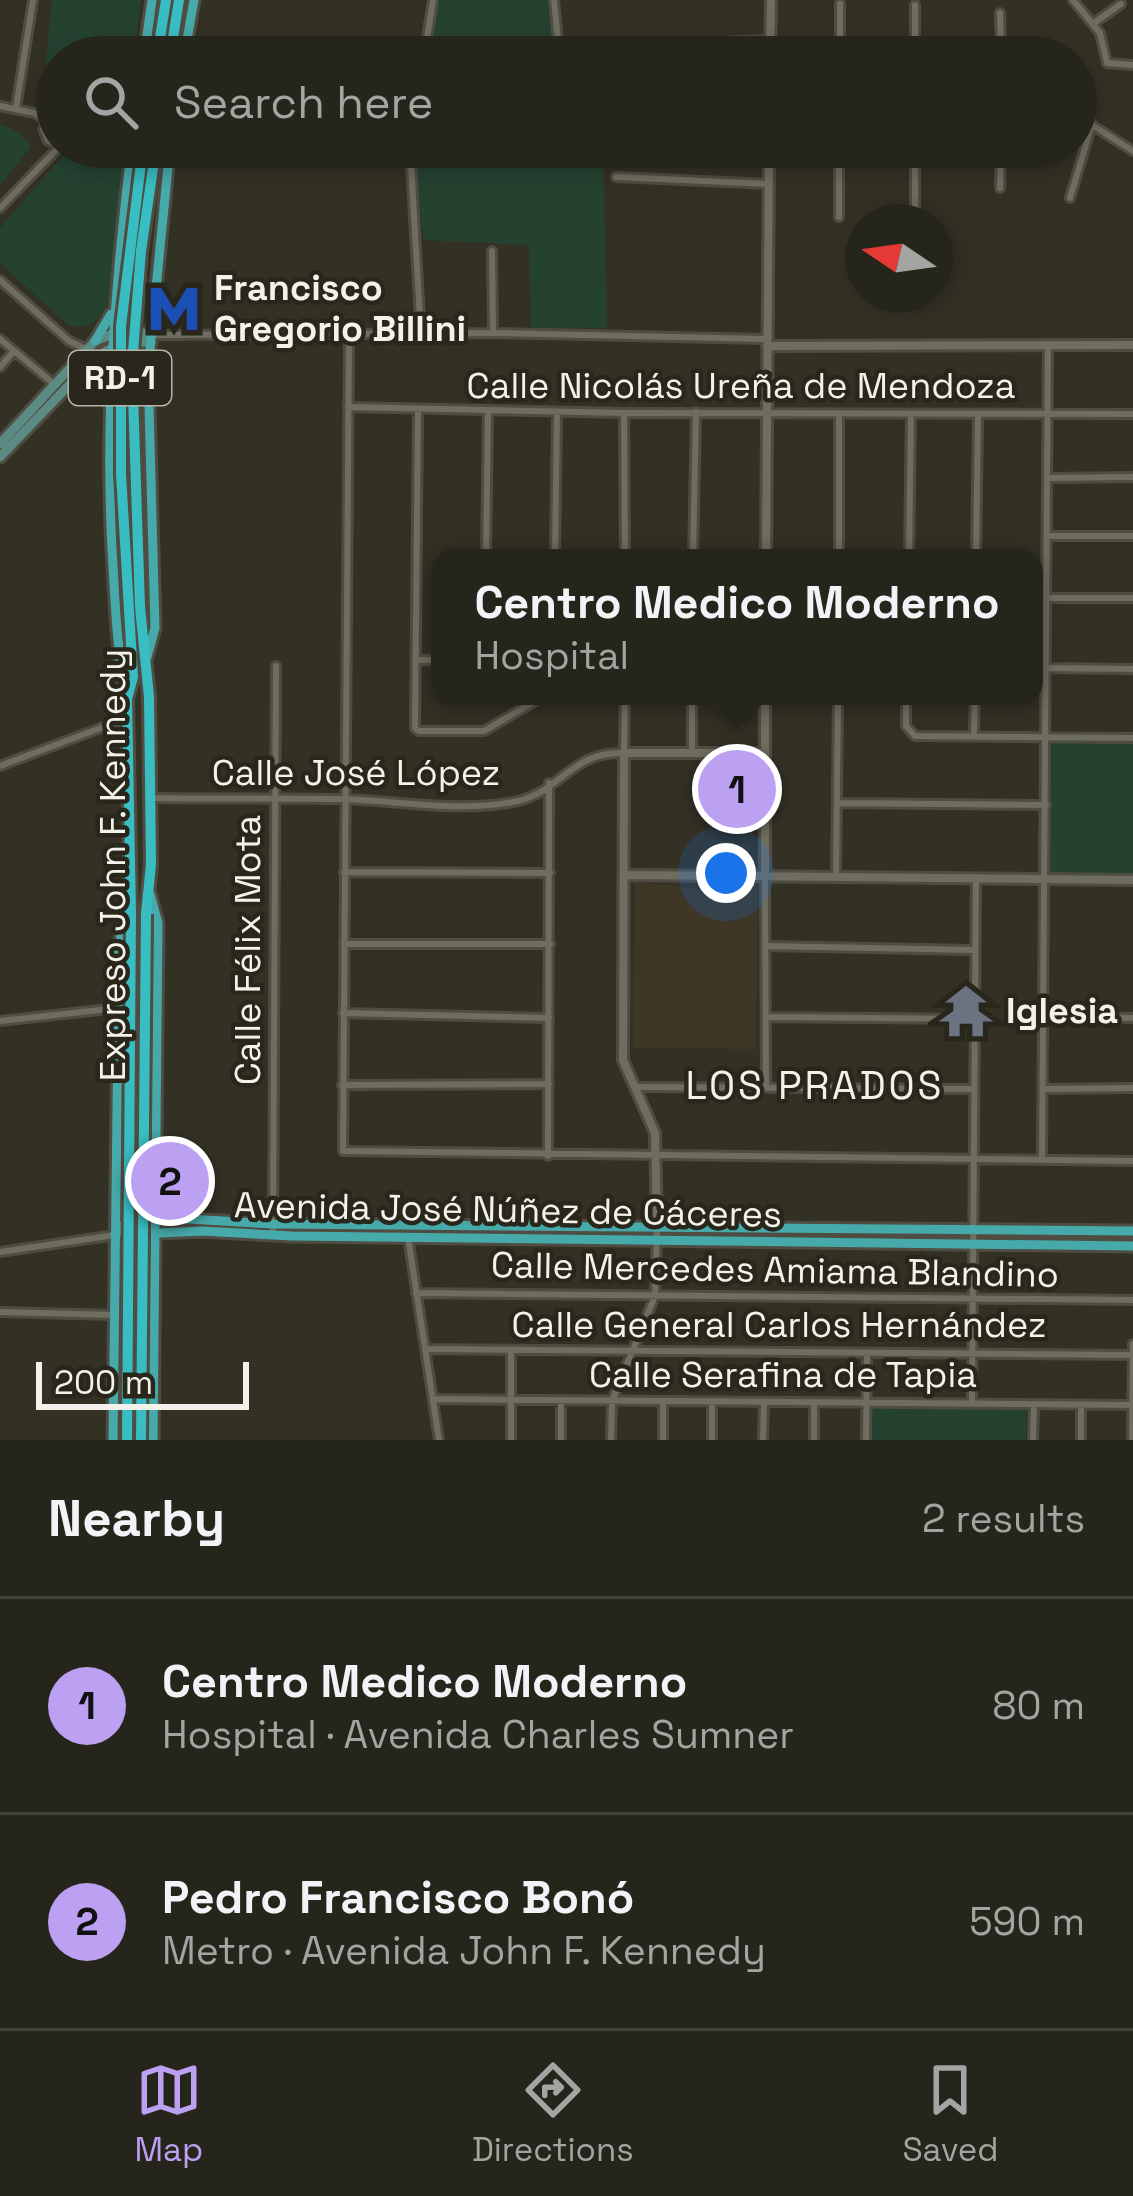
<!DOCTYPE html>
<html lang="en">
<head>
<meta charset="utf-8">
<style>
  :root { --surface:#26251b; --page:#2e2d24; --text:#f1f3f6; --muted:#a4a5a3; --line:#42423a; --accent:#bca0f2 }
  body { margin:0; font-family:"Space Grotesk",sans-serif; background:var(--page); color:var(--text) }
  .compass { position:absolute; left:845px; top:204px; width:108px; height:108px; border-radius:50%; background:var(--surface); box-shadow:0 6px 18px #0003; rotate:283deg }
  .scale { position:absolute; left:36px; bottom:30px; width:213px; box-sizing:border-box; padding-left:12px; border:6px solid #f3f2ea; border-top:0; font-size:33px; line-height:42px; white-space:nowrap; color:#f3f2ea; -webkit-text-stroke:9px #29271b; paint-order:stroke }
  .you { position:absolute; left:726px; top:873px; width:42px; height:42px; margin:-30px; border:9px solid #fff; border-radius:50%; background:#1a73e8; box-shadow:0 0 0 18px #1a73e833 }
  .badge { display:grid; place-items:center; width:78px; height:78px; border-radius:50%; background:var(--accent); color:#111; font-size:39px; font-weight:700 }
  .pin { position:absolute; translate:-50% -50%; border:6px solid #fff; box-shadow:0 3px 12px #0006 }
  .popup { position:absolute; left:431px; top:549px; width:612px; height:156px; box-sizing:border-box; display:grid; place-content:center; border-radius:24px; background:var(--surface); filter:drop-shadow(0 3px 9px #0005); font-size:39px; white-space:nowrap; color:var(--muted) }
  .popup b { font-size:45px; color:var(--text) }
  .popup::after { content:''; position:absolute; left:50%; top:100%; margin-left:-24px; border:24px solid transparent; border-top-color:var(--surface) }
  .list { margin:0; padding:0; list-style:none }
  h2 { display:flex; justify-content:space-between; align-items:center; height:156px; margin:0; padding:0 48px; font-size:51px }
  h2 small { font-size:39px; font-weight:400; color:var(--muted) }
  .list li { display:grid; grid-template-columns:78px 1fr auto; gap:36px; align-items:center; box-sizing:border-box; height:216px; padding:0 48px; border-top:3px solid var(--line) }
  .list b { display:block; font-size:45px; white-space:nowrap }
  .list p { margin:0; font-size:39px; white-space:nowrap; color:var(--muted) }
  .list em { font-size:39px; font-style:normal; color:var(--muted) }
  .icon { flex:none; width:66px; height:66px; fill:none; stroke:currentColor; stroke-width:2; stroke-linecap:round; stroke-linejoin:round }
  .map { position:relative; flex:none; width:1133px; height:1440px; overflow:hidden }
  .search { position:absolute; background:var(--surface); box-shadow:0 6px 18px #0003; left:36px; right:36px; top:36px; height:132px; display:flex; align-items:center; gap:30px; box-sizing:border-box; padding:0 42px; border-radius:66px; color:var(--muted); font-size:45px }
  .sheet { height:588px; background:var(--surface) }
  nav { display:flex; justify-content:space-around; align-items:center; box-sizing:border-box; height:168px; border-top:3px solid var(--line); background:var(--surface); font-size:33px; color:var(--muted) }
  nav a { display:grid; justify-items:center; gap:6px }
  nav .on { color:var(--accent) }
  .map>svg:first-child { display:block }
</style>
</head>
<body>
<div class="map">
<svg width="1133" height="1440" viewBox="0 0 1133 1440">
  <rect width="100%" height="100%" fill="#333124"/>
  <path fill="#3f3726" d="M635,882L701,889L758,883L756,1049L633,1048Z"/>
  <path fill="#254231" d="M52,0H141L134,57H57V106L42,103Z
    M438,0H550L557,53L601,52V57H429Z
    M0,124L14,130L32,146L0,185Z
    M71,147H125L109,300C101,320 90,331 68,325L0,263V228Z
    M416,147H603L607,328H531L529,245L424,240L414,169Z
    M1052,741H1133V879H1049Z
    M869,1407L1026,1409V1440H869Z"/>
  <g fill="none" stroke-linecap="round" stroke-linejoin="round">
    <defs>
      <path id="minor" d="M554,0L558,41L566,48L771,40
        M1073,0L1100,33L1107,63L1133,65
        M1000,13L1001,57
        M1094,23L1121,4
        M424,57L433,0
        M840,57V4
        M915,57V5
        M0,106L34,113L46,121
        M16,108L33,0
        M57,115L49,118L43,129L48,141L57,144
        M1076,115L1133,151
        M410,147L421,335
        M616,177L768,184
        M1000,188L1001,147
        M1070,198L1092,124
        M0,208L59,147
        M915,209V147
        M839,217V147
        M492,251L493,333
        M0,280L69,341L86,349
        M153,335L493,333L768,339
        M349,336L343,1151L1133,1161
        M0,339L54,384
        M0,367L13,352
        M348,407L624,413L1133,414
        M418,410L415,728L419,731H484L544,696
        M624,413L625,558
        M1048,478L1133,477
        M1048,536H1133
        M486,558L488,411
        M555,558L557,412
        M693,558L696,412
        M839,558V414
        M909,558L911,414
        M976,558L978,415
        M1048,598H1133
        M416,660H440
        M1047,668L1133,669
        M692,696V753
        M906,696V726L915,736L1133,738
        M974,734L975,696
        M0,766L127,718
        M150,798C215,799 279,798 344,799C400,801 463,813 518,801C561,791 572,751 624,753L625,696
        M838,803L1046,805
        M344,872L550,873
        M765,876L766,1088
        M836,877L838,696
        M344,944H550
        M766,946L973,950
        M343,1013L549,1018
        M768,1017L974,1019
        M1044,1017L1133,1018
        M0,1021L118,1008
        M342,1085L549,1084
        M636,1087L974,1089
        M1044,1089L1133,1088
        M548,1156L549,783
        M1042,1160L1048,345
        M273,1235L276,666
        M408,1237L439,1440
        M0,1252L115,1235
        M416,1293L1133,1300
        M0,1312L115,1315
        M425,1349L1133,1355
        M434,1399L1133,1405
        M972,1403L976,878
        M1081,1405V1440
        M511,1440V1350
        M561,1440V1400
        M611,1440L612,1401L655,1296L657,1227
        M663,1440V1401
        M712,1440V1402
        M763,1440L764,1402
        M814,1440V1403
        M866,1440L867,1353
        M1033,1440L1034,1404
        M1132,1440L1133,1344"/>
      <path id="tertiary" d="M770,57L771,0
        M767,346L1133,345
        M766,558L769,147
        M765,696V876
        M625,875L1133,880
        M657,1227L655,1133L623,1060L624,753H764"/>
      <path id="secondary" d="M0,444L95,341L125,329L152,335
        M0,457L96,357L123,342H151"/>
      <path id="primary" d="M144,57L152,0
        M184,57L194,0
        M95,341L111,314
        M75,374H93L108,392
        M147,657L155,628L148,369L170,147
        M126,694C116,646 115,597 112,549C105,414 115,281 132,147
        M150,894L158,923L153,1440
        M138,1234L202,1231L292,1236L1133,1246
        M115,1235L127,1221L155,1217L273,1224L1133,1231
        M113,1440L119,946L127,902"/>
      <path id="trunk" d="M157,57L166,0
        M170,57L179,0
        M140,607L149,697L151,864L146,914
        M129,610L133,677L127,699L131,914"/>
    </defs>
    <use href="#minor" stroke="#4f4d42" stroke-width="12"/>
    <use href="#tertiary" stroke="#4f4d42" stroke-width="14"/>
    <use href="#secondary" stroke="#4f4d42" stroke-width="15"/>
    <use href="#primary" stroke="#4f4d42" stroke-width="15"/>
    <use href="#trunk" stroke="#4f4d42" stroke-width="16"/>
    <use href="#minor" stroke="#6f6d5f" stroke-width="6"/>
    <use href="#tertiary" stroke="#6f6d5f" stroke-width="8"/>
    <use href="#secondary" stroke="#5b8b84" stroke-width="9"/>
    <use href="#primary" stroke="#46a9aa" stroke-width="9"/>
    <use href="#trunk" stroke="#38bdc3" stroke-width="10"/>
    <defs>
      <path id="trunk-bridge" d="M140,607L132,365L141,251L156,147
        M129,610L121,474V326L143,147
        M127,1440L131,914
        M141,1440L146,914"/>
    </defs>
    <use href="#trunk-bridge" stroke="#4f4d42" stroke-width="16" stroke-linecap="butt"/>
    <use href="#trunk-bridge" stroke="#38bdc3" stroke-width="10"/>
  </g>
  <defs>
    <symbol id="metro-bare" viewBox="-9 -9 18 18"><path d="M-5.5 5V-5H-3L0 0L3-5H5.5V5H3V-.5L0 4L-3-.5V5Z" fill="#1a4fb4" stroke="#29271b" stroke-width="2.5" paint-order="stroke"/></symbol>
    <symbol id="temple-bare" viewBox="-9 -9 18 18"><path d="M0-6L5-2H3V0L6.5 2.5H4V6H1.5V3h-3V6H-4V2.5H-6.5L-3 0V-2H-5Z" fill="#6b7280" stroke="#29271b" stroke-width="2.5" paint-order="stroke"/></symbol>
  </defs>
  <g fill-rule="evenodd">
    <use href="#metro-bare" x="136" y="271" width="76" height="76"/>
    <use href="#temple-bare" x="928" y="973" width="76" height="76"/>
  </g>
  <g text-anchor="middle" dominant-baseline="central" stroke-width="9" stroke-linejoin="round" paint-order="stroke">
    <rect fill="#29271b" stroke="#b6b5ac" stroke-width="3" x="69" y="351" width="102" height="54" rx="9"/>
    <g font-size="33" font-weight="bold" fill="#f3f2ea">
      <text x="120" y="378">RD-1</text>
    </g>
    <g font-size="36" font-weight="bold" fill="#f3f2ea" stroke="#29271b" text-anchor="start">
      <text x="214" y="288">Francisco<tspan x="214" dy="41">Gregorio Billini</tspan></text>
      <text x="1006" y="1011">Iglesia</text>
    </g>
    <g font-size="36" fill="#f3f2ea" stroke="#29271b">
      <text x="741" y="386">Calle Nicolás Ureña de Mendoza</text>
      <text x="356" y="773">Calle José López</text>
      <text transform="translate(113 865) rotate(-90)">Expreso John F. Kennedy</text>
      <text transform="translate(248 950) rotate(-90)">Calle Félix Mota</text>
      <text transform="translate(508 1210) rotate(1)">Avenida José Núñez de Cáceres</text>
      <text transform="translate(775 1270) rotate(1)">Calle Mercedes Amiama Blandino</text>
      <text x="779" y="1325">Calle General Carlos Hernández</text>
      <text x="783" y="1375">Calle Serafina de Tapia</text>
    </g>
    <g font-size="39" letter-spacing="3" fill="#f3f2ea" stroke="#29271b">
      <text x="815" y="1085">LOS PRADOS</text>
    </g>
  </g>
</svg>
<svg class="compass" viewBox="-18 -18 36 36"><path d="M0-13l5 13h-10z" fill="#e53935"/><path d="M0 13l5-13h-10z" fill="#a4a5a3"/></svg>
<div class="scale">200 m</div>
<div class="you"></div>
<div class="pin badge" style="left:737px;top:789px">1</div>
<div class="popup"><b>Centro Medico Moderno</b>Hospital</div>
<div class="pin badge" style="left:170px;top:1181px">2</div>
<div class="search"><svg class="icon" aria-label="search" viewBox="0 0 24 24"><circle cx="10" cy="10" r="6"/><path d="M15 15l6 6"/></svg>Search here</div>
</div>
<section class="sheet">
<h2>Nearby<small>2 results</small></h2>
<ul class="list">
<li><span class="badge">1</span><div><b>Centro Medico Moderno</b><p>Hospital · Avenida Charles Sumner</p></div><em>80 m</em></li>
<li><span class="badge">2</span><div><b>Pedro Francisco Bonó</b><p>Metro · Avenida John F. Kennedy</p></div><em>590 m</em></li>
</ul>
</section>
<nav>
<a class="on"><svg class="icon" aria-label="map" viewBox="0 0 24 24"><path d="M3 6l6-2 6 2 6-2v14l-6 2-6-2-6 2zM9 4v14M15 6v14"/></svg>Map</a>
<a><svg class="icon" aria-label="directions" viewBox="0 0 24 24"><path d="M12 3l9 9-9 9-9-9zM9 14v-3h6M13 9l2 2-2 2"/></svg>Directions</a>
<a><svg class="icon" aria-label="saved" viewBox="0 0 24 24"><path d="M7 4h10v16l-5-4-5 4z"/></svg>Saved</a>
</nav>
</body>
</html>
